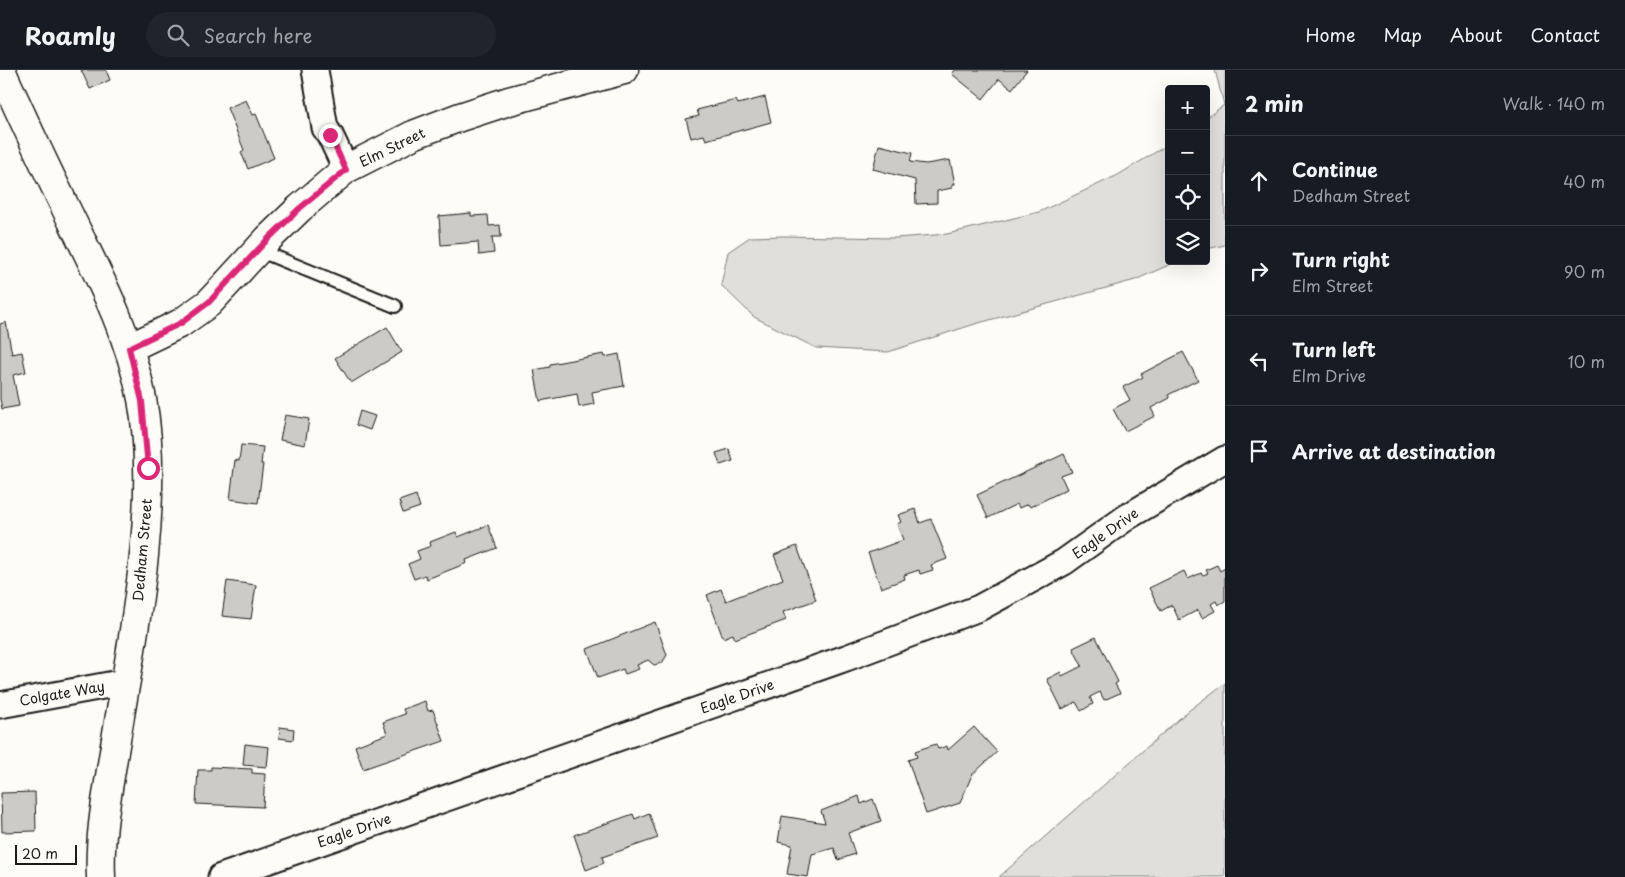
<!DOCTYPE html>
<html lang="en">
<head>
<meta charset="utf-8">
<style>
  :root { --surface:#171b24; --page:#20242c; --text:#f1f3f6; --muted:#9ea1a6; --line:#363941 }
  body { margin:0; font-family:"Playpen Sans",sans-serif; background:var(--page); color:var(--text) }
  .controls { position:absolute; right:15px; top:15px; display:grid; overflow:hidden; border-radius:5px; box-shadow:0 5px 20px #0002 }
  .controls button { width:45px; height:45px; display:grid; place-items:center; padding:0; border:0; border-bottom:1px solid var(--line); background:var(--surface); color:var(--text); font:25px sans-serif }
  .scale { position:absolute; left:15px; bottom:12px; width:62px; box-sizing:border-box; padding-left:5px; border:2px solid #1c1c1c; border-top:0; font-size:14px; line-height:18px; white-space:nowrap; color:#1c1c1c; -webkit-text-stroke:4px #fdfcf7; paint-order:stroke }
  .stop { position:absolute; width:15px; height:15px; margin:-11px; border:4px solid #db2777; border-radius:50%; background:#fff }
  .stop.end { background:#db2777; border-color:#fff; box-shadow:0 1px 5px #0008 }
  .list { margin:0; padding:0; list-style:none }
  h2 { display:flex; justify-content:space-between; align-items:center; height:65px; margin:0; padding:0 20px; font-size:21px }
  h2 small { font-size:16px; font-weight:400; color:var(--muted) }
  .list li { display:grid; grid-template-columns:32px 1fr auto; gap:15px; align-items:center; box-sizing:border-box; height:90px; padding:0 20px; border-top:1px solid var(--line) }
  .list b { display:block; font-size:19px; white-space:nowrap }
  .list p { margin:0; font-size:16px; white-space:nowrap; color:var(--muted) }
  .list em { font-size:16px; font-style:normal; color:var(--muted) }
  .icon { flex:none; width:28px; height:28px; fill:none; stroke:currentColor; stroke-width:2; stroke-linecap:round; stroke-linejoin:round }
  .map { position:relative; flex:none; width:1225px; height:807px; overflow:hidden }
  header { display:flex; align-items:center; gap:30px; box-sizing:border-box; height:70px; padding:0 25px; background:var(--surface); border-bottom:1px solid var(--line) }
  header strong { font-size:24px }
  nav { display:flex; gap:28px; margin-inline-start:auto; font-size:18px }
  .search { width:350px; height:45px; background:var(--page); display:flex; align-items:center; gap:12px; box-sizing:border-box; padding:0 18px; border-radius:28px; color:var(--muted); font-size:19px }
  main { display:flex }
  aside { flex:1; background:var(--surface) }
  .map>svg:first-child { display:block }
</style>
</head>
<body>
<header>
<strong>Roamly</strong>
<div class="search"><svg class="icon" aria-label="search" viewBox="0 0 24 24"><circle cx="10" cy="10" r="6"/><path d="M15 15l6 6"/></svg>Search here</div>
<nav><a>Home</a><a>Map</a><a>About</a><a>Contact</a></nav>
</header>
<main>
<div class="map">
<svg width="1225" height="807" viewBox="0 0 1225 807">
  <rect width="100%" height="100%" fill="#fdfcf7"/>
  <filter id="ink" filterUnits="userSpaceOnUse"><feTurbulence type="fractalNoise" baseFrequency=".02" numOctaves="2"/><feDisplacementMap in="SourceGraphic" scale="10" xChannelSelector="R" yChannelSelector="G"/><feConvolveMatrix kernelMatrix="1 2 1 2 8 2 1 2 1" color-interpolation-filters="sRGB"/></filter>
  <g filter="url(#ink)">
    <path fill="#e0dfdb" stroke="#7e7e7c" d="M1215,0H1225V175L1206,179V48L1224,35Z
      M1169,74V191H1178L1135,210L975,254L888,282L816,278L754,247L721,215L728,182L750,167L782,166L896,168L947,164L1039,142L1118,105Z
      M1225,613V807H999L1187,642Z"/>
    <path fill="#cccbc8" stroke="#1c1c1c" d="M81,0H106L110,10L90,19Z
      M955,0H1027L1012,19L999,9L983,29L952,4Z
      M765,27L771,52L706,70L704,65L691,68L686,49L699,46L697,40L736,30L738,34Z
      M246,30L253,45L256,44L274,88L248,99L241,82L244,80L227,38Z
      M879,75L912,83L910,92L926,94L950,90L955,114H952V118L937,121V133L916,134L915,110L873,99Z
      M471,143V146L488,145L489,156L500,155L501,167H492L494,183L479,185L478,172L441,175L439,146Z
      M6,252L12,284L22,282L26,302L13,305L19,336L2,339L0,329V254Z
      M387,257L402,282L351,313L335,288Z
      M1183,282L1198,310L1168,325L1170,328L1151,338L1155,346L1125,361L1113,339L1130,330L1123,317L1143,307L1141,304Z
      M604,284L605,287L619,284L624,316L592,322L594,334L579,337L577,324L540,331L534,300L550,297V294Z
      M360,341L375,346L370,360L356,355Z
      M285,345L309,349L305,375L280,370Z
      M241,375L263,377L261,394H263L258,433L230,429L235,390L239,391Z
      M729,379L733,391L720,395L716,383Z
      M1064,384L1072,402L1061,406L1067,419L1030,437L1028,434L1019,438L1017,434L988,448L977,425Z
      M416,425L420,437L403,443L399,431Z
      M915,439L920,453L931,449L947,489L931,495L933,500L920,504L919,500L904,505L905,509L881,518L868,483L903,470L897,454L901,452L898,445Z
      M488,455L497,478L466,490L467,493L427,509L425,505L414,509L408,494L420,489L417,481L431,476L430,472L456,462L458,467Z
      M797,476L816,530L783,542L786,550L735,569L733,564L723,568L707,525L721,519L726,531L783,509L774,485Z
      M1217,495L1220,501L1225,498V531L1218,535L1216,531L1211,534L1215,541L1202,548L1198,540L1179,550L1172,535L1161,541L1149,518L1184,501L1188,509L1201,503L1203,505L1208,503L1206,500Z
      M227,511L256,515L251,549L222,546Z
      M655,552L667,585L662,593L654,595L648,590L637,595L639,599L625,604L623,599L598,608L587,579Z
      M1096,567L1118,612L1115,614L1120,623L1104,630L1100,622L1090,627L1093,634L1081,641L1076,632L1062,639L1047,609L1061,602L1062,606L1082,596L1073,578Z
      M425,631L428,641L433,640L444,671L363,699L355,676L387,664L383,652L405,644L403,639Z
      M280,657L294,659L293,670L279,668Z
      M974,657L997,682L972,705L960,733L926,744L908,690L917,687L915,681L936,674L938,679L947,676L948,680Z
      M245,674L269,677L267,697L243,695Z
      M211,697L252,699V703L265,704L263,737L196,734L198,700H211Z
      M35,722L36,761L2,762L1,723Z
      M859,726L861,734L873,729L881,751L848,763L855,784L838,790L834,778L812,784L808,807L787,804L792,775L778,772L782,746L825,753L821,741Z
      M649,743L658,768L602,787L604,793L586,800L574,765L633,744L635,749Z"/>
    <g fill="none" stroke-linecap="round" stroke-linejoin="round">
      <defs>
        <path id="service" d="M258,180L395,236"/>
        <path id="minor" d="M315,0L325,58L330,65L346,99
          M0,635L125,612
          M221,807L846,588L979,538L1064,492L1127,447L1225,389"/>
        <path id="tertiary" d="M129,278L181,253L209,233L268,169L300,138L346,99L413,65L460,47L509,31L624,0"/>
        <path id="secondary" d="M1,0C24,52 48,102 73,153C101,210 130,266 142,329C151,379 149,435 144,485C137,555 123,624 112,694C106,731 99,769 101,807"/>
      </defs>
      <use href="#service" stroke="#1c1c1c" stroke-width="16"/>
      <use href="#minor" stroke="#1c1c1c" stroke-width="29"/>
      <use href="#tertiary" stroke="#1c1c1c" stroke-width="31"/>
      <use href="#secondary" stroke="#1c1c1c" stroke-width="31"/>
      <use href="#service" stroke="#fdfcf7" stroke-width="12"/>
      <use href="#minor" stroke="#fdfcf7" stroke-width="25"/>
      <use href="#tertiary" stroke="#fdfcf7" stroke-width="28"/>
      <use href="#secondary" stroke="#fdfcf7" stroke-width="28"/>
    </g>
  </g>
  <g fill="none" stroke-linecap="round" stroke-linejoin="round" filter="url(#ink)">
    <path stroke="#db2777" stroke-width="6" d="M148,398L142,331L129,278L181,253L209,232L268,169L300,138L346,100L330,65"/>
  </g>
  <g text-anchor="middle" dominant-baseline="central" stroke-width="4.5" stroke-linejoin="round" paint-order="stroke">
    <g font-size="14" fill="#1c1c1c" stroke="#fdfcf7">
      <text transform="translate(392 77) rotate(-26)">Elm Street</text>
      <text transform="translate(1105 463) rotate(-35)">Eagle Drive</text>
      <text transform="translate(142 480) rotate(-85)">Dedham Street</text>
      <text transform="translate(62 623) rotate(-10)">Colgate Way</text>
      <text transform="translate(737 626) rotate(-19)">Eagle Drive</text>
      <text transform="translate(354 760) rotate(-19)">Eagle Drive</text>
    </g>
  </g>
</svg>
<div class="controls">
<button>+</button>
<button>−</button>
<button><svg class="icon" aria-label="locate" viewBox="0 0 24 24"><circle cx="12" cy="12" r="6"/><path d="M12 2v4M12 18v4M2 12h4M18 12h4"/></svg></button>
<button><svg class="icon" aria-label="layers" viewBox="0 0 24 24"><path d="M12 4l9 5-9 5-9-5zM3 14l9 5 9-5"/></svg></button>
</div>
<div class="scale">20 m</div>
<div class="stop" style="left:148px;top:398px"></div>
<div class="stop end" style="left:330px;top:65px"></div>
</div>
<aside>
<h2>2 min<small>Walk · 140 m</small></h2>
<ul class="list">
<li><svg class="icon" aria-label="ahead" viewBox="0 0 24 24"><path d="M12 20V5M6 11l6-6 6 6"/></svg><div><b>Continue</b><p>Dedham Street</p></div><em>40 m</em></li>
<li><svg class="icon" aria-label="right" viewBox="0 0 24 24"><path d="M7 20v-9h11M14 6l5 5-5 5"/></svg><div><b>Turn right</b><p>Elm Street</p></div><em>90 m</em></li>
<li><svg class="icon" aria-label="left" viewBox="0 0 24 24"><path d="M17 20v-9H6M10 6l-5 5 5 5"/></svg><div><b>Turn left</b><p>Elm Drive</p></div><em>10 m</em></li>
<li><svg class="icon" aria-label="arrive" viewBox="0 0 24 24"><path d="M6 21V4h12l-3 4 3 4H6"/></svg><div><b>Arrive at destination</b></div></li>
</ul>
</aside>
</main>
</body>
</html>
